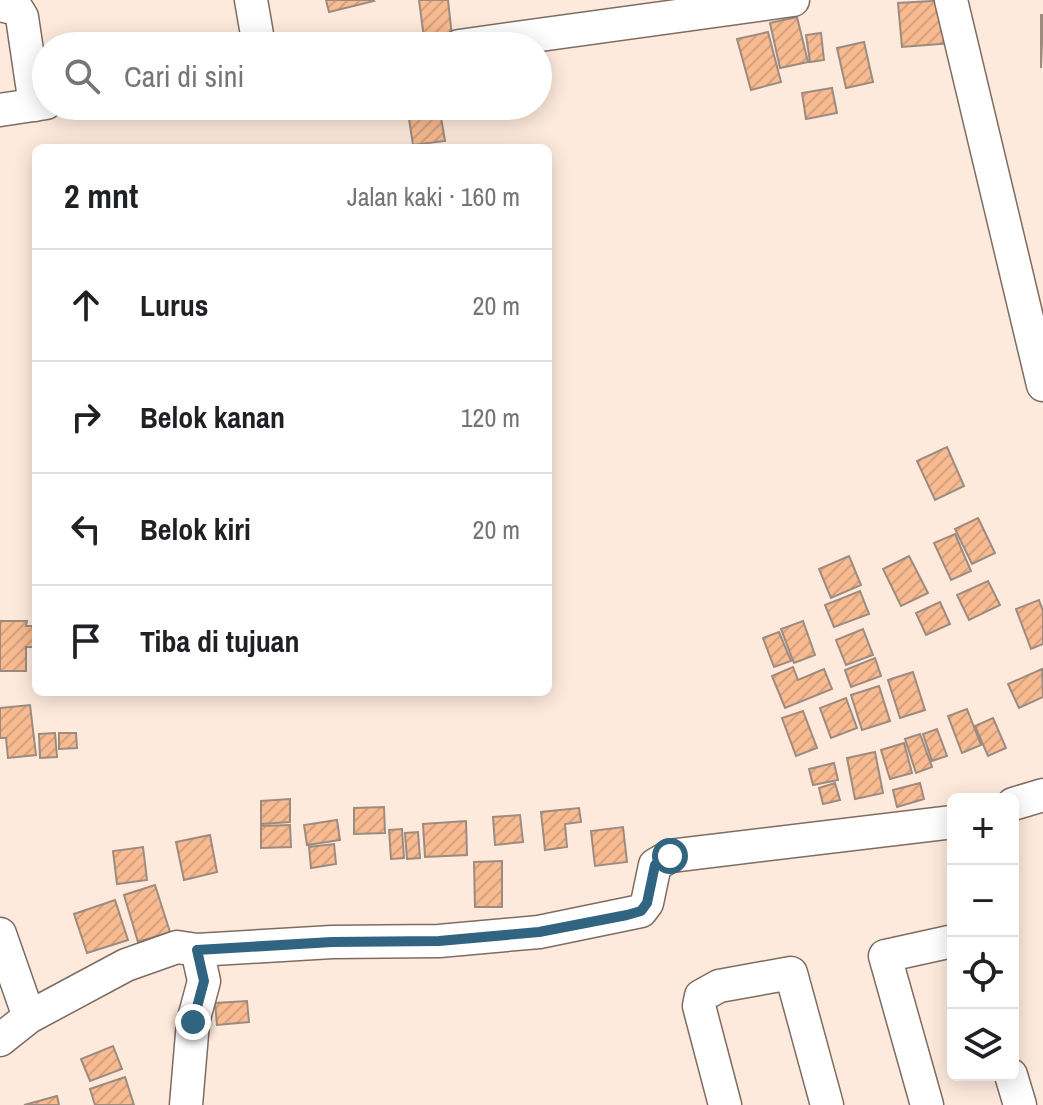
<!DOCTYPE html>
<html lang="id">
<head>
<meta charset="utf-8">
<style>
  :root { --surface:#fff; --page:#f6f6f6; --text:#202124; --muted:#757577; --line:#e0e0e0 }
  body { margin:0; font-family:"Archivo Narrow",sans-serif; background:var(--page); color:var(--text) }
  .controls { position:absolute; right:24px; bottom:24px; display:grid; overflow:hidden; border-radius:12px; box-shadow:0 4px 20px #0003 }
  .controls button { width:72px; height:72px; display:grid; place-items:center; padding:0; border:0; border-bottom:2px solid var(--line); background:var(--surface); color:var(--text); font:40px sans-serif }
  .stop { position:absolute; width:24px; height:24px; margin:-18px; border:6px solid #306480; border-radius:50%; background:#fff }
  .stop.end { background:#306480; border-color:#fff; box-shadow:0 2px 8px #0008 }
  .list { margin:0; padding:0; list-style:none }
  h2 { display:flex; justify-content:space-between; align-items:center; height:104px; margin:0; padding:0 32px; font-size:34px }
  h2 small { font-size:26px; font-weight:400; color:var(--muted) }
  .list li { display:grid; grid-template-columns:52px 1fr auto; gap:24px; align-items:center; box-sizing:border-box; height:112px; padding:0 32px; border-top:2px solid var(--line) }
  .list b { display:block; font-size:30px; white-space:nowrap }
  .list em { font-size:26px; font-style:normal; color:var(--muted) }
  .icon { flex:none; width:44px; height:44px; fill:none; stroke:currentColor; stroke-width:2; stroke-linecap:round; stroke-linejoin:round }
  .map { position:relative; flex:none; width:1043px; height:1105px; overflow:hidden }
  .search { position:absolute; background:var(--surface); box-shadow:0 4px 20px #0003; left:32px; top:32px; width:520px; height:88px; display:flex; align-items:center; gap:20px; box-sizing:border-box; padding:0 28px; border-radius:44px; color:var(--muted); font-size:30px }
  .panel { position:absolute; background:var(--surface); box-shadow:0 4px 20px #0003; left:32px; top:144px; width:520px; height:552px; border-radius:12px }
  .map>svg:first-child { display:block }
</style>
</head>
<body>
<div class="map">
<svg width="1043" height="1105" viewBox="0 0 1043 1105">
  <defs>
    <pattern id="building-hatch" width="6" height="6" patternUnits="userSpaceOnUse" patternTransform="scale(2)"><rect width="6" height="6" fill="#f8bb91"/><path d="M-1 1l2-2M0 6l6-6M5 7l2-2" fill="none" stroke="#d5a17d"/></pattern>
  </defs>
  <rect width="100%" height="100%" fill="#feeadd"/>
  <path fill="url(#building-hatch)" stroke="#9d8b7f" stroke-width="2" d="M326,0H373L374,1L329,12Z
    M419,0H448L453,45L425,46Z
    M949,0L952,43L902,47L898,3Z
    M1041,15H1043L1041,68Z
    M797,17L808,62L780,68L770,23Z
    M768,32L781,82L751,90L737,39Z
    M821,33L824,60L810,62L806,35Z
    M864,42L873,82L846,88L837,48Z
    M832,88L837,113L806,119L802,93Z
    M407,106H439L445,141L413,145Z
    M947,447L964,486L935,500L917,461Z
    M978,518L995,553L972,564L955,529Z
    M955,534L971,571L951,580L934,543Z
    M849,556L861,585L831,598L819,569Z
    M909,556L928,593L901,606L883,569Z
    M988,581L1000,605L969,620L957,595Z
    M860,591L869,614L834,627L825,605Z
    M1039,600L1043,611V644L1031,649L1016,609Z
    M940,602L950,624L926,635L916,613Z
    M0,621H27L26,626H36V647H26V671H0Z
    M803,621L815,655L794,663L781,629Z
    M863,629L873,655L846,665L836,640Z
    M779,632L791,661L774,667L763,638Z
    M875,658L881,676L851,687L845,670Z
    M793,667L798,680L824,669L832,689L785,708L772,676Z
    M1042,669L1043,697L1019,708L1008,684Z
    M913,672L925,710L900,718L888,680Z
    M879,686L890,721L862,730L851,695Z
    M846,698L857,728L831,738L820,708Z
    M30,705L36,755L8,758L6,738H0V708Z
    M967,709L981,745L962,753L948,716Z
    M803,711L817,748L796,756L782,718Z
    M993,718L1006,748L988,756L975,726Z
    M937,729L947,756L932,761L923,734Z
    M55,733L57,757L40,758L39,734Z
    M59,733H76L77,748L59,749Z
    M920,734L932,767L916,773L905,739Z
    M904,743L912,773L890,779L881,750Z
    M875,752L883,793L855,799L847,758Z
    M834,763L838,780L813,785L809,769Z
    M835,783L840,800L823,804L819,788Z
    M920,783L924,799L897,807L893,790Z
    M290,799V822L261,824V801Z
    M384,807L385,833L354,834V808Z
    M579,808L581,822L565,824L567,847L545,850L541,812Z
    M520,815L523,842L495,845L493,817Z
    M337,820L340,840L307,845L304,825Z
    M466,821L467,855L425,857L423,824Z
    M290,825L291,847L261,848V826Z
    M623,827L627,862L595,866L591,831Z
    M402,829L404,858L391,859L389,830Z
    M418,832L420,858L407,859L405,833Z
    M210,835L217,872L184,880L176,842Z
    M334,844L336,864L311,868L309,847Z
    M143,847L147,880L117,884L113,851Z
    M502,861V907H475L474,862Z
    M155,885L170,932L138,942L124,895Z
    M115,900L128,940L87,953L74,914Z
    M247,1001L249,1022L217,1025L215,1003Z
    M113,1046L122,1069L90,1081L81,1059Z
    M125,1077L134,1105H95L90,1089Z
    M57,1096L59,1105H24Z"/>
  <g fill="none" stroke-linecap="round" stroke-linejoin="round">
    <defs>
      <path id="minor" d="M251,0L259,46
        M951,0L1043,385
        M0,5L17,9L22,17L35,105
        M459,46L793,0
        M0,110L46,103
        M1013,804L1043,795
        M0,934L29,1017
        M0,1040L29,1017L126,965L177,947L197,950L332,942L439,941L539,932L641,911L647,903L655,865L670,856L953,822
        M1011,1075L1020,1105
        M186,1105L193,1022L204,981L197,950
        M725,1105L699,1006L701,996L719,986L791,973L827,1105
        M927,1105L885,956L953,941"/>
    </defs>
    <use href="#minor" stroke="#7e6c61" stroke-width="35"/>
    <use href="#minor" stroke="#fff" stroke-width="32"/>
  </g>
  <g fill="none" stroke-linecap="round" stroke-linejoin="round">
    <path stroke="#306480" stroke-width="10" d="M193,1022L204,981L197,950L332,942L439,941L539,932L627,915L641,911L647,903L655,865L670,856"/>
  </g>
</svg>
<div class="controls">
<button>+</button>
<button>−</button>
<button><svg class="icon" aria-label="locate" viewBox="0 0 24 24"><circle cx="12" cy="12" r="6"/><path d="M12 2v4M12 18v4M2 12h4M18 12h4"/></svg></button>
<button><svg class="icon" aria-label="layers" viewBox="0 0 24 24"><path d="M12 4l9 5-9 5-9-5zM3 14l9 5 9-5"/></svg></button>
</div>
<div class="stop" style="left:670px;top:856px"></div>
<div class="stop end" style="left:193px;top:1022px"></div>
<div class="search"><svg class="icon" aria-label="search" viewBox="0 0 24 24"><circle cx="10" cy="10" r="6"/><path d="M15 15l6 6"/></svg>Cari di sini</div>
<section class="panel">
<h2>2 mnt<small>Jalan kaki · 160 m</small></h2>
<ul class="list">
<li><svg class="icon" aria-label="ahead" viewBox="0 0 24 24"><path d="M12 20V5M6 11l6-6 6 6"/></svg><div><b>Lurus</b></div><em>20 m</em></li>
<li><svg class="icon" aria-label="right" viewBox="0 0 24 24"><path d="M7 20v-9h11M14 6l5 5-5 5"/></svg><div><b>Belok kanan</b></div><em>120 m</em></li>
<li><svg class="icon" aria-label="left" viewBox="0 0 24 24"><path d="M17 20v-9H6M10 6l-5 5 5 5"/></svg><div><b>Belok kiri</b></div><em>20 m</em></li>
<li><svg class="icon" aria-label="arrive" viewBox="0 0 24 24"><path d="M6 21V4h12l-3 4 3 4H6"/></svg><div><b>Tiba di tujuan</b></div></li>
</ul>
</section>
</div>
</body>
</html>
